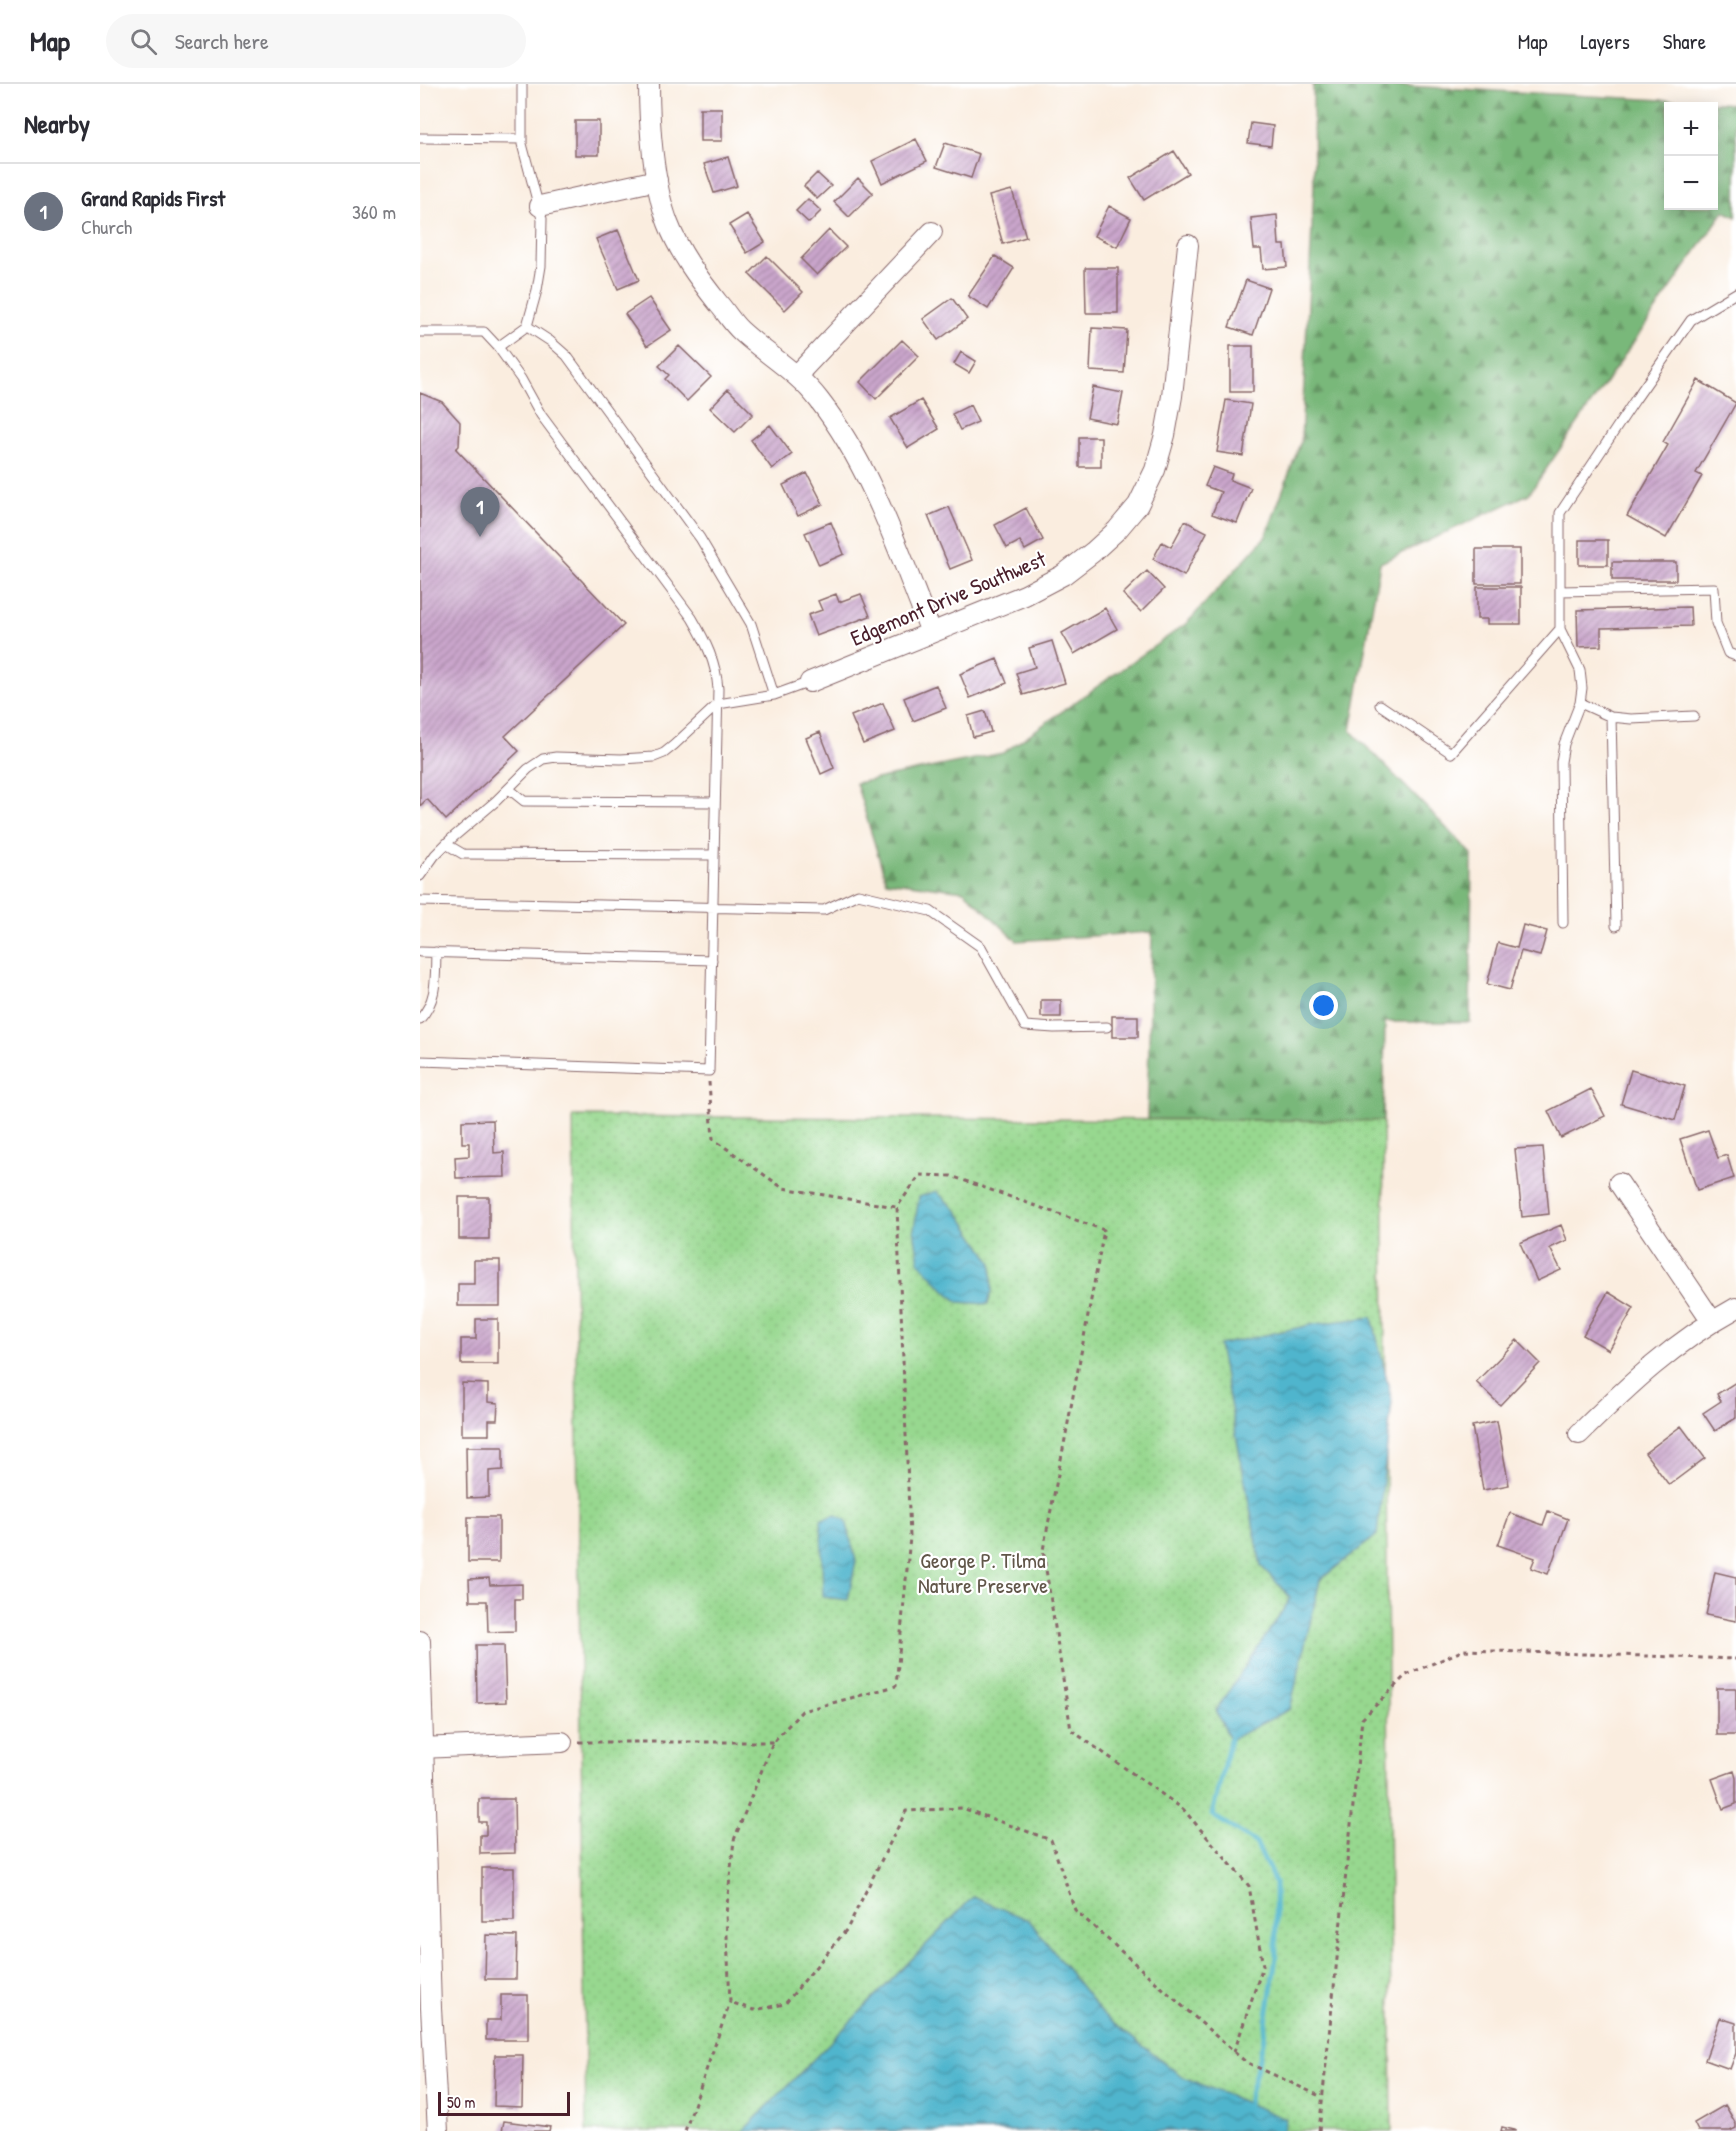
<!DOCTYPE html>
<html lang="en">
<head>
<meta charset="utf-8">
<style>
  :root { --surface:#fff; --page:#f7f7f7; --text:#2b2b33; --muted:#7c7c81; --line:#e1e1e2; --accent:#db2777 }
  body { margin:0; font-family:"Patrick Hand",sans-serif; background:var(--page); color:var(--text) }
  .controls { position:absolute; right:18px; top:18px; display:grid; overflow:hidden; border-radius:0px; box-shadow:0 3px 15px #0003 }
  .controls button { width:54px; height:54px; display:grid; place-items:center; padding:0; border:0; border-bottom:2px solid var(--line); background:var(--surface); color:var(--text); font:30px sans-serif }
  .scale { position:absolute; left:18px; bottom:15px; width:132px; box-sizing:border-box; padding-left:6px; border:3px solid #4a1f2b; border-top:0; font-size:16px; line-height:21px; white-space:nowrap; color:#4a1f2b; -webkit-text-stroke:4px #fff; paint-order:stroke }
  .you { position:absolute; left:904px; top:922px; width:21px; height:21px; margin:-15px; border:4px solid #fff; border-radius:50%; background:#1a73e8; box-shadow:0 0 0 9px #1a73e833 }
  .badge { display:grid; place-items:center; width:39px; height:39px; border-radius:50%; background:var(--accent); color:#fff; font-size:20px; font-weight:700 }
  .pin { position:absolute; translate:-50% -50px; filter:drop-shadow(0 2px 3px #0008) }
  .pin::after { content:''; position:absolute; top:32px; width:21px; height:18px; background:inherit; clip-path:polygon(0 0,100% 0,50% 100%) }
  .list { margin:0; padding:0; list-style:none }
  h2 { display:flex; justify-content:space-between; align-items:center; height:78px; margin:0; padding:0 24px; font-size:26px }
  h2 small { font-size:20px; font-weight:400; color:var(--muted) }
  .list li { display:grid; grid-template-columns:39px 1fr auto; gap:18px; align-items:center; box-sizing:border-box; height:96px; padding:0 24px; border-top:2px solid var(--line) }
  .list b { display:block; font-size:22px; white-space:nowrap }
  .list p { margin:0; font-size:20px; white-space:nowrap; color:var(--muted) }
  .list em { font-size:20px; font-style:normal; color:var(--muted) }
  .icon { flex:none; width:33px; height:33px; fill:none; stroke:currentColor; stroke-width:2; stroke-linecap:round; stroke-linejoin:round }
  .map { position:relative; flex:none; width:1316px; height:2047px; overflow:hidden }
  header { display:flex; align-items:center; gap:36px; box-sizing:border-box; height:84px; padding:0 30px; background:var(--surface); border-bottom:2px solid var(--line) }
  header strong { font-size:28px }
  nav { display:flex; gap:33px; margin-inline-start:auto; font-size:21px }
  .search { width:420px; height:54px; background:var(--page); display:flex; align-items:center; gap:15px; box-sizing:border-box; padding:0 21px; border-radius:33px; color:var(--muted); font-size:22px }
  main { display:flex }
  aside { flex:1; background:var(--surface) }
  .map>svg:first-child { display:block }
</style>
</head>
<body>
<header>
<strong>Map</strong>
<div class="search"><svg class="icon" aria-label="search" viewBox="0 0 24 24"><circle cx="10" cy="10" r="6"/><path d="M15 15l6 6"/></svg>Search here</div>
<nav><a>Map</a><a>Layers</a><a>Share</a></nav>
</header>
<main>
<aside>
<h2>Nearby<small></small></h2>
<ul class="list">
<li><span class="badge" style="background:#6b7280">1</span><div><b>Grand Rapids First</b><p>Church</p></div><em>360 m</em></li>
</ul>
</aside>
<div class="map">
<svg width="1316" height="2047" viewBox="0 0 1316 2047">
  <defs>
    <pattern id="forest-firs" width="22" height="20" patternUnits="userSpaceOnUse" patternTransform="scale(1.5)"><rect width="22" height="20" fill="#79b87a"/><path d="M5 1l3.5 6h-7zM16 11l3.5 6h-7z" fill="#659564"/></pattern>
    <pattern id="park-dots" width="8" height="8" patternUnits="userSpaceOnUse" patternTransform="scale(1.5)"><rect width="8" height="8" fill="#97d88f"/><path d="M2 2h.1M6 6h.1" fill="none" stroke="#84b97c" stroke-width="1.8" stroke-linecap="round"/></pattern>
    <pattern id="water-waves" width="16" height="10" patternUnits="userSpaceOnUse" patternTransform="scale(1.5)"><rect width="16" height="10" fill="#4fb5cd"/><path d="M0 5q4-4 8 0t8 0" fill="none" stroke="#4493a7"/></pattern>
    <pattern id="building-hatch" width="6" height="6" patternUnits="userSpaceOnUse" patternTransform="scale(1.5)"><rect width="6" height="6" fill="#caa6cc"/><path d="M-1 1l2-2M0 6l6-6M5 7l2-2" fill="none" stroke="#a687a6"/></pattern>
  </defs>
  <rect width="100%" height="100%" fill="#fff"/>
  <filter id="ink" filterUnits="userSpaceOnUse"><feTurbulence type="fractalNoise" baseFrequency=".0167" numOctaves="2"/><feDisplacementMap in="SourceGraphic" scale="12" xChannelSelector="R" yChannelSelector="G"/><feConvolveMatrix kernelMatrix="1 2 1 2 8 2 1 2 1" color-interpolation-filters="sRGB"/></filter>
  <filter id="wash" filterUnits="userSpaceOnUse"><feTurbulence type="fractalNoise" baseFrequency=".008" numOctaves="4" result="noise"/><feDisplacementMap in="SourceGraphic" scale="24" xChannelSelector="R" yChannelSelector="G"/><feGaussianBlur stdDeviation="1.35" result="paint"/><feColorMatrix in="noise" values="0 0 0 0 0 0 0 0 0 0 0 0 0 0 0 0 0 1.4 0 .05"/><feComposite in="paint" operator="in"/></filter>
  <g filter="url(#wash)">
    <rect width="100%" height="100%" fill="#faeddf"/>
    <path fill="url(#forest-firs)" stroke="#626c52" stroke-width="1.5" fill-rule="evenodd" d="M893,0H949L1316,20V133L1304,127L1109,410L960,479L931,647L1052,770L1050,938H965L963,1037L727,1035L732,848L597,857L544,807L466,797L436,699L583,669L767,539L846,452L881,357L894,103ZM1248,22H1294V122H1248Z"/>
    <path fill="url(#park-dots)" stroke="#707c5d" stroke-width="1.5" d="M153,1032L963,1037L972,2047H166Z"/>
    <path fill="url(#water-waves)" stroke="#4c6a7c" stroke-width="1.5" d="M516,1107L538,1128L572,1179V1207L568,1220L538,1218L519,1200L499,1178L494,1145L499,1113Z
      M952,1233L972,1317L957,1451L900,1496L870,1625L810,1656L796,1626L871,1514L841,1482L799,1261L895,1240Z
      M416,1431L426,1436L436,1477L428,1516L403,1513L401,1435Z
      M553,1813L609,1836L684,1932L763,1993L866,2035L863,2047H323Z"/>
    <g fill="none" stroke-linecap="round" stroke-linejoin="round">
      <path stroke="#4fb5cd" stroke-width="5" d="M810,1656L792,1731L836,1759L855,1798L856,1873L843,1958L828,2019"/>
    </g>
    <g id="blocks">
      <path fill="url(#building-hatch)" d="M280,24H302V57H280Z
        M155,37H179V71H155Z
        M831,39L853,42L851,62L828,59Z
        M496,55L507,77L462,99L452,77Z
        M525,59L559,70L551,94L516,83Z
        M754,67L768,89L724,116L710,94Z
        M308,73L317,102L294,109L284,80Z
        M397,89L411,102L397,115L384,102Z
        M438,94L453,109L429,133L414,118Z
        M592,106L606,153L583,160L569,112Z
        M388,115L401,127L389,139L376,127Z
        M689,122L711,134L697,163L674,152Z
        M327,130L345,158L327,169L309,141Z
        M857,131L859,161H865L867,183L843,185L841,165H834L831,134Z
        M198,146L219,196L198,205L176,155Z
        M409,146L426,163L397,191L381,175Z
        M347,172L383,208L365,226L329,190Z
        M575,172L594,184L568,225L548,212Z
        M665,184H698V229H666Z
        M826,196L849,204L833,251L809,243Z
        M229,214L251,246L227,262L205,230Z
        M532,214L547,235L518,256L503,235Z
        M672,244L707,246L704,289L670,287Z
        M482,256L499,272L456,315L440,298Z
        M259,262L291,293L267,317L245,295L249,291L239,282Z
        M810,262H833V308H810Z
        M541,268L556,277L549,289L534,280Z
        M1278,296L1316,319L1276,389L1282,392L1246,454L1207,432L1248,361L1243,358Z
        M673,303L703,309L697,340L667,334Z
        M308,305L333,330L315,348L290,324Z
        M0,309L22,318L40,338L39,362L36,365L204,541L85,652L99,667L26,736L7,715L0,722Z
        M501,316L519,345L488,364L470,334Z
        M806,316L831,320L823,372L797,368Z
        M550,321L558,338L540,346L532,330Z
        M350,341L372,370L352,385L331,356Z
        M659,353H681V383H659Z
        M793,383L812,390L810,396L831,404L817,439L792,430L801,408L785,402Z
        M387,389L403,420L378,432L363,401Z
        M529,423L552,476L530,485L508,432Z
        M606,424L623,456L605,466L600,457L587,464L575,441Z
        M765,437L787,448L764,492L733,475L742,458L751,463Z
        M411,438L424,470L399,481L385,449Z
        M1159,456H1188V481H1159Z
        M1056,465H1100V500H1056Z
        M1192,478H1256V496H1192Z
        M727,487L744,505L721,528L703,510Z
        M1057,503H1101V540H1067V535H1057Z
        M416,510L419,518L441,510L450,532L396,552L388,531L402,526L398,517Z
        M1270,523L1271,542L1181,544V562L1158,563L1157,526Z
        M685,524L697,545L654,570L642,549Z
        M632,557L645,599L603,611L596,589L615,583L609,564Z
        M577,575L587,599L550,614L540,590Z
        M516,601L526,624L493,637L484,614Z
        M463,619L475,647L443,660L431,632Z
        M565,627L571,648L553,653L548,632Z
        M400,648L414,684L401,690L386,654Z
        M1103,841L1127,847L1120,872L1101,867L1090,906L1067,900L1078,859L1097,864Z
        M621,916H641V933H621Z
        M692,932H718V953H692Z
        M1211,986L1265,1002L1255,1036L1201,1020Z
        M1171,1005L1185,1032L1141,1054L1128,1027Z
        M73,1036L74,1069L84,1068L85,1093L36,1094L35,1073L49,1072V1059H42V1037Z
        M1288,1046L1298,1074L1307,1071L1314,1094L1277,1106L1260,1055Z
        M1123,1063L1129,1130L1102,1133L1095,1065Z
        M39,1113H69V1155H39Z
        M1141,1141L1147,1156L1130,1164L1141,1186L1117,1197L1100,1159Z
        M54,1176H80V1222H38V1200H54Z
        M1188,1208L1214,1224L1189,1266L1163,1251Z
        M56,1235H78V1280H41V1255H56Z
        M1097,1256L1120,1279L1080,1321L1056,1298Z
        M1316,1298V1334L1295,1347L1283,1329L1301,1317L1297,1310Z
        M42,1299L68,1300V1318L78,1319L77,1336H69V1351H42Z
        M1077,1337L1089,1401L1063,1406L1052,1342Z
        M1261,1342L1285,1374L1249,1401L1225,1369Z
        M46,1363H83V1386L69,1387V1413L47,1414Z
        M1128,1427L1148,1435L1128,1490L1111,1484L1115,1474L1078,1461L1090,1429L1123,1441Z
        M48,1433H79V1478H48Z
        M1295,1488L1316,1493V1537L1286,1531Z
        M69,1494L70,1501L102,1500V1515H95V1547L68,1548L67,1517H50L49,1495Z
        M56,1561H84L86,1618L57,1619Z
        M1297,1604H1316V1651H1297Z
        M1314,1687L1316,1694V1720L1303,1725L1292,1695Z
        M59,1715H94L95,1769L60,1770V1751H66V1738H59Z
        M62,1784H94V1837H62Z
        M66,1851L97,1852L96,1895H65Z
        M81,1911H108V1956H66V1936H81Z
        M1300,1934L1316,1939V1969L1310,1985L1285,1976Z
        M75,1971H103L102,2023L74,2022Z
        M1305,2021L1316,2040V2044L1310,2047H1278L1274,2039Z
        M84,2037L130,2043L129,2047H82Z
        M1082,2043L1095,2046V2047H1081Z"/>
    </g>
  </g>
  <g filter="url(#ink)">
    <use href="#blocks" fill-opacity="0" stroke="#88676a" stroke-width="1.5"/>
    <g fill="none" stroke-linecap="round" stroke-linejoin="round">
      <defs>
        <path id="service" d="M0,54L102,55
          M107,242L130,257L147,272L280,454L331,540L354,611
          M0,248H64L78,263L101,295L121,331L272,534C286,558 296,578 298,605L289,987L0,977
          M78,263L107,242L117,206L121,182L122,135L102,60V0
          M1140,507L1294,504L1296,539L1308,569L1316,572
          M1160,619L1191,633L1211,635L1274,632
          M960,621L1031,669L1140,545
          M1191,633L1196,842
          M89,705L104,717L295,718
          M26,760L43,770L294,771
          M0,792L15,771L31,755L76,717L108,685L123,675L136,673L201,675L234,673L244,669L254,661L298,620L354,611L390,598
          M0,817L404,826L438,810L510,827L561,863L605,942L634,944L687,943
          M1143,839L1141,678L1144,660L1160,619L1162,604L1160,586L1140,545V429L1215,316L1271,236L1316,209
          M0,868L292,876
          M0,935C18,915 15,893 16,868"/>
        <path id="minor" d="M229,0C229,41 233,100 248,139C259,168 279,195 298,219C306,228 312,239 321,247C347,271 377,287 399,316C452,384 479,469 511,548
          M120,122L237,96
          M377,291L512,148
          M390,598L605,511L643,491L673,468L697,446L718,421L735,386L745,351L752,312L768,161
          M1199,1099L1292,1237
          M1159,1350C1209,1301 1254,1258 1316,1224
          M0,1557L11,1924L18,2047
          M0,1664L142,1658"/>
      </defs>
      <use href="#service" stroke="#88676a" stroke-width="11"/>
      <use href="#minor" stroke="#88676a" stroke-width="22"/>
      <path stroke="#88676a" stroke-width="3" stroke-dasharray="4.5 4.5" stroke-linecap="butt" d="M289,998L293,1055L363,1104L476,1123
        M159,1658H353
        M814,1968L843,1882L829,1802L763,1725L651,1646L623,1466L645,1355L684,1146L531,1092L500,1091L477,1123L490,1453L476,1602L382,1627L353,1658L314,1756L306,1830L310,1918L334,1926L365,1920L427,1845L486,1727L542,1724L631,1756L655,1826L814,1968L826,1978L902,2013
        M265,2047L310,1918
        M899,2047L942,1635L986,1591L1044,1566L1316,1575"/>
      <use href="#service" stroke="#fff" stroke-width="9"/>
      <use href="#minor" stroke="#fff" stroke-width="20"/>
    </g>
  </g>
  <g text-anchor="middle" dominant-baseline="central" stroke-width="4.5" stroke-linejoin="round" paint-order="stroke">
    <g font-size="22" fill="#4a1f2b" stroke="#fff">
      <text transform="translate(528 514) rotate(-23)">Edgemont Drive Southwest</text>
    </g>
    <g font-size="22" fill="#615649" stroke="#fff">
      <text x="563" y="1476">George P. Tilma<tspan x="563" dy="25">Nature Preserve</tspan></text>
    </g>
  </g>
</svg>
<div class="controls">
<button>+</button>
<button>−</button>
</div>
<div class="scale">50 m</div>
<div class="you"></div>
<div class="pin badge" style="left:60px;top:453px;background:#6b7280">1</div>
</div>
</main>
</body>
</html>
